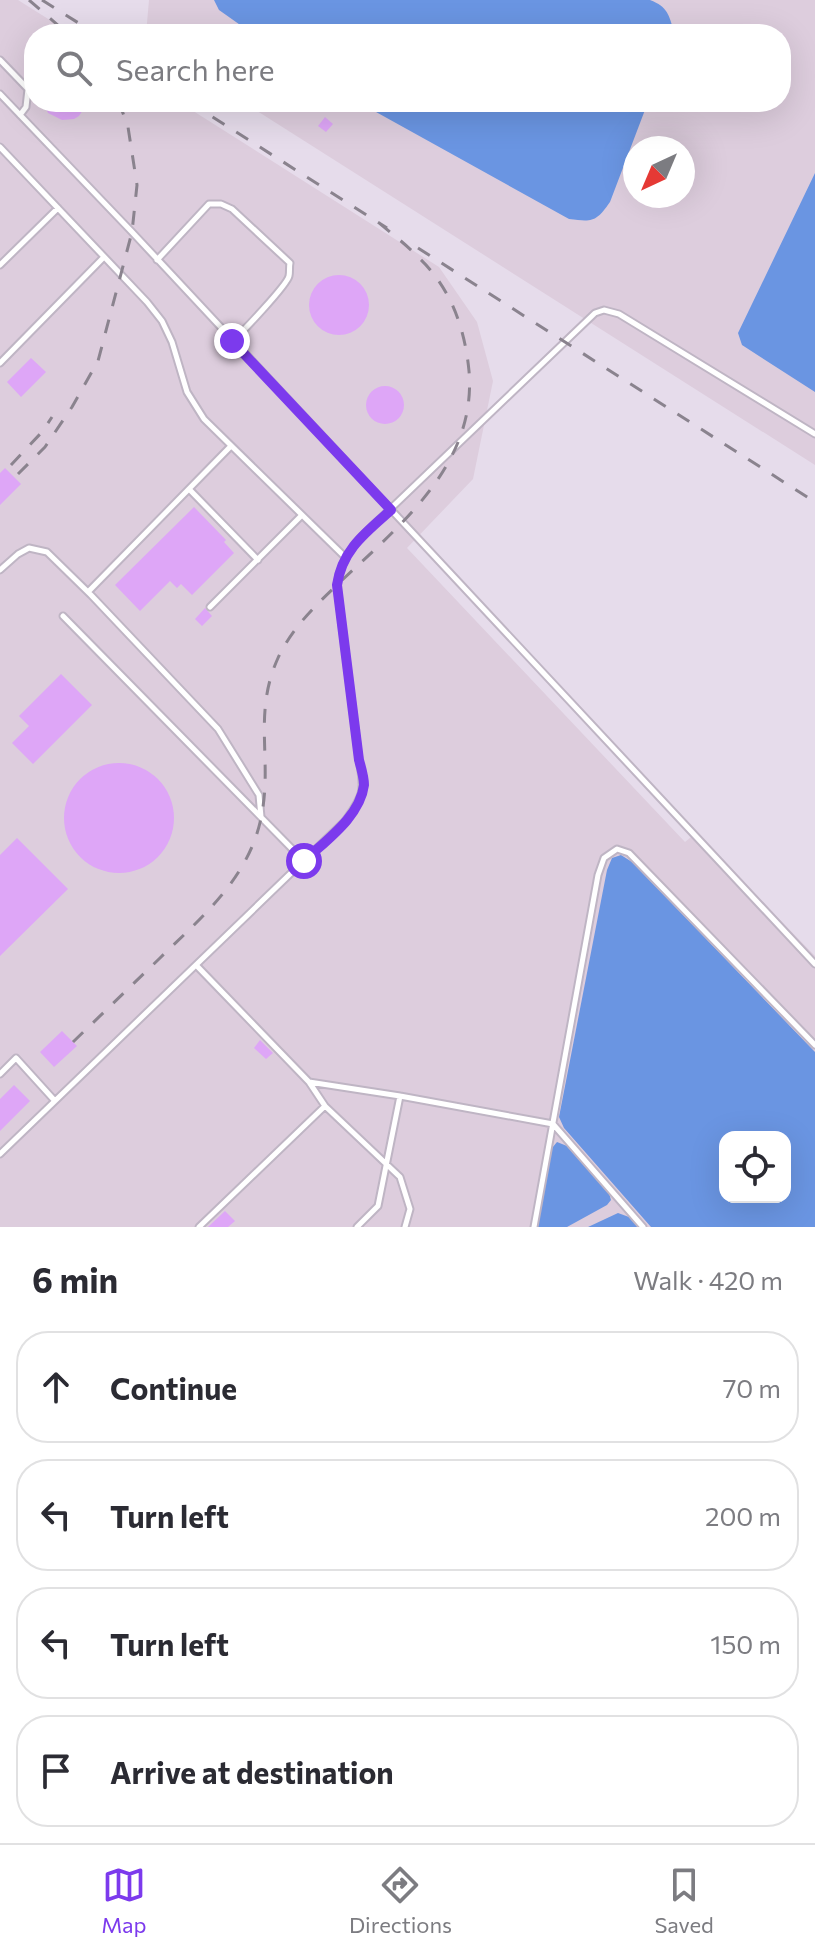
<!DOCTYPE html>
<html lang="en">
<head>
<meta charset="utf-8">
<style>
  :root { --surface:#fff; --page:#f7f7f7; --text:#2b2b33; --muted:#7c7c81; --line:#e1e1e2; --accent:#7c3aed }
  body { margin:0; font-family:Commissioner,sans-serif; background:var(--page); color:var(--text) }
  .controls { position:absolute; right:24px; bottom:24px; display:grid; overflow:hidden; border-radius:16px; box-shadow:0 8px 32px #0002 }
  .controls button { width:72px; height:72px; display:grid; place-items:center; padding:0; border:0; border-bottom:2px solid var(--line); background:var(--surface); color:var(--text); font:40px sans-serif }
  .compass { position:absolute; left:623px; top:136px; width:72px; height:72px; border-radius:50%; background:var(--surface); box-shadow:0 8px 32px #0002; rotate:224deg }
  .stop { position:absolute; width:24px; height:24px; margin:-18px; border:6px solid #7c3aed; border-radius:50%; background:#fff }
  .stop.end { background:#7c3aed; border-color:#fff; box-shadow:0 2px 8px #0008 }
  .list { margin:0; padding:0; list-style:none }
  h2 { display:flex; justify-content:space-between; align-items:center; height:104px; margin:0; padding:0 32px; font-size:34px }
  h2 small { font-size:26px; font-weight:400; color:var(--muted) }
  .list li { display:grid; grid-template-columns:52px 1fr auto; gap:24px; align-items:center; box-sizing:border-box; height:112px; margin:0 16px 16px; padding:0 16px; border:2px solid var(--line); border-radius:32px }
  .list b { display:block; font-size:30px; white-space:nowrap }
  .list em { font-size:26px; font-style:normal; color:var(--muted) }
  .icon { flex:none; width:44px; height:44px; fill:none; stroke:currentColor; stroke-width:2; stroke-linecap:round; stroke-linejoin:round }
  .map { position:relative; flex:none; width:815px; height:1227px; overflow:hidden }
  .search { position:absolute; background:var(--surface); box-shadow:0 8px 32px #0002; left:24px; right:24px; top:24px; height:88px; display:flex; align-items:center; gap:20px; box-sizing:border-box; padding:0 28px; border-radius:32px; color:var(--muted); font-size:30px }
  .sheet { height:616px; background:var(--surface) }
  nav { display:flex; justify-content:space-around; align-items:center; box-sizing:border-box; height:112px; border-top:2px solid var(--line); background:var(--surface); font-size:22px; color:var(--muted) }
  nav a { display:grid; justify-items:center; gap:4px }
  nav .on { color:var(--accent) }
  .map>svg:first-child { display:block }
</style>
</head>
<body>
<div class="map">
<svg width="815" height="1227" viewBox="0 0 815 1227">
  <rect width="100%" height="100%" fill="#e6dceb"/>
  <path fill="#ddcddd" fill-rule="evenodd" d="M0,0H18L72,34H34V102H179L439,267L477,322L493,381L473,479L407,548L685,842L696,833L815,956V1227H0ZM725,1137H785V1197H725Z
    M149,0H815V465L243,102H781V34H146ZM635,148H683V196H635Z"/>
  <path fill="#6a95e2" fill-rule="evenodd" d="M214,0H650C668,7 669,15 674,32L673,34H253L219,10Z
    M358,102H648L610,202C596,222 593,222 569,219Z
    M815,173V392L742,345L738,333Z
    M621,855L632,862L815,1052V1227H651L564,1128L559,1117L607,870L612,858ZM785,1137V1197H725V1137Z
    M557,1142L567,1146L609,1193L611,1200L607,1205L567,1227H536L552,1148Z
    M618,1213L629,1217L638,1227H588Z"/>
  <path fill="#dea6f7" d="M43,102H88L79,116L74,119L62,120L48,113Z
    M325,117L333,124L326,132L318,126Z
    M309 305a30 30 0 1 1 60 0a30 30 0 1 1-60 0Z
    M31,358L46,372L21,397L7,382Z
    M366 405a19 19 0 1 1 38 0a19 19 0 1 1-38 0Z
    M5,468L21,484L0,505V473Z
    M194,507L226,540L224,542L234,553L192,595L181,584L177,588L170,581L140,611L115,585Z
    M205,608L212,616L202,626L195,619Z
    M61,674L92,705L33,764L12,743L29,726L19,716Z
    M64 818a55 55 0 1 1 110 0a55 55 0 1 1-110 0Z
    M17,838L68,889L0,956V855Z
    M62,1031L77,1046L54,1067L40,1052Z
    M260,1040L273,1053L266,1059L254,1048Z
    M14,1085L30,1101L0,1131V1099Z
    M225,1211L235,1221L228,1227H208Z"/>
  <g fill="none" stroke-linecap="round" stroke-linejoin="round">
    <defs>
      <path id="lane" d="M0,60L28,89L26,107L20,115
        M0,94L132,232L815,964
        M0,147L147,302L162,321L172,342L187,392L204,419L345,557
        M157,260L209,204H221L232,209L290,263C289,267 290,272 289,276C287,285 241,334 232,341
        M0,265L58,208
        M0,363L104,257
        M189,489L258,560
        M0,570L18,554L29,548L47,552L91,595L218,729L259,795L261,817
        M88,592L230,447
        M210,607L301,516
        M63,616L304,861
        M196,965L309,1082L325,1106L199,1227
        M0,1074L16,1058L55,1101
        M309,1082L400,1096L553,1124L643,1227
        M325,1106L400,1177L410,1209L405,1227
        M0,1154L345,821C364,795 365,790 359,760L337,585C340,565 348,553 360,538L595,313L604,310L619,314L815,434
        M357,1227L378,1206L400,1096
        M534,1227L598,875L604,858L617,849L629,853L815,1045"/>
    </defs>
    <use href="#lane" stroke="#bfb5c4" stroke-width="9"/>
    <use href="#lane" stroke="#fff" stroke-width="5"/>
    <path stroke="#8a838e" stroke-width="3" stroke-dasharray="14 14" stroke-linecap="butt" d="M29,0L68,34
      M42,0L96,34
      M189,102L387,228
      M418,248L815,502
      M11,465L42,432L52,417
      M18,474L45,447L72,407L98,361L132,232L137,185L128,127L119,102
      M73,1042C102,1014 131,986 160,958C204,915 251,876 262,813C272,758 253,713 278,658C292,628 315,606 338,584C399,526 477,465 469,371C465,329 451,288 419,258C407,245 392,234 378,222"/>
  </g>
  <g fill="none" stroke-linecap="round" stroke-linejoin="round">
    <path stroke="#7c3aed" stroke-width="10" d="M232,341L391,510C365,533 342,550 337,585L359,760C361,767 364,778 364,785C360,817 325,841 304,861"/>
  </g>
</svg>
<div class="controls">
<button><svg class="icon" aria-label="locate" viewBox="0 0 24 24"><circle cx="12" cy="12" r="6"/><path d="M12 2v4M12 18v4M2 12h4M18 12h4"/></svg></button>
</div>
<svg class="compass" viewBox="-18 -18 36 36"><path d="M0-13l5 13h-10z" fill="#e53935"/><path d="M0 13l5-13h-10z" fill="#7c7c81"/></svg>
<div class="stop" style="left:304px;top:861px"></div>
<div class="stop end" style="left:232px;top:341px"></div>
<div class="search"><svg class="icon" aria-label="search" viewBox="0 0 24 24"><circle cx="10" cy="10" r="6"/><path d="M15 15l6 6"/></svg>Search here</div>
</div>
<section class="sheet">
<h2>6 min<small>Walk · 420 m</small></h2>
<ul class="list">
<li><svg class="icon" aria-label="ahead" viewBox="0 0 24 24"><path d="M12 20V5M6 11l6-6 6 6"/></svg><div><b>Continue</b></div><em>70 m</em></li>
<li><svg class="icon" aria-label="left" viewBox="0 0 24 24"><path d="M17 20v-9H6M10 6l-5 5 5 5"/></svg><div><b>Turn left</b></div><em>200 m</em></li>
<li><svg class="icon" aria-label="left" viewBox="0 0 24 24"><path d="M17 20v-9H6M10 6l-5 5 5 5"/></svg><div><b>Turn left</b></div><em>150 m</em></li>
<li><svg class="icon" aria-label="arrive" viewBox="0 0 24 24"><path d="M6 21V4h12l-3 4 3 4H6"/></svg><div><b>Arrive at destination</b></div></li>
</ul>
</section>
<nav>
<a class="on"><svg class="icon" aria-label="map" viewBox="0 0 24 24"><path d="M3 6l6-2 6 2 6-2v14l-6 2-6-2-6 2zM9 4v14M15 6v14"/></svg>Map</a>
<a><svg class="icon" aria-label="directions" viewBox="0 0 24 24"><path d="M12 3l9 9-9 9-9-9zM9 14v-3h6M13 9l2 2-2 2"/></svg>Directions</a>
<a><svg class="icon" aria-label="saved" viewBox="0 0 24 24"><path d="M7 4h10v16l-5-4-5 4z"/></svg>Saved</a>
</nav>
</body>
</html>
